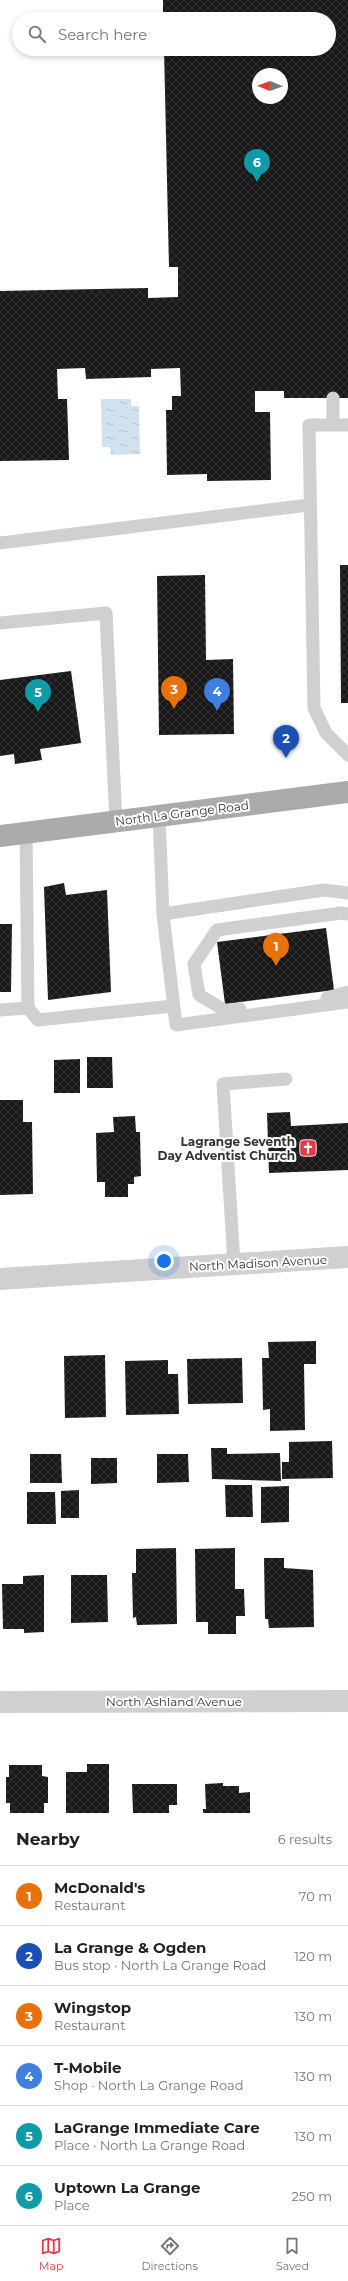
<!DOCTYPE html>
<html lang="en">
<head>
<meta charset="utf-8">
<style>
  :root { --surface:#fff; --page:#f6f6f6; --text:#222; --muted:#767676; --line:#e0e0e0; --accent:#e63946 }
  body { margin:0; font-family:Montserrat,sans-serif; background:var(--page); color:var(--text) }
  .compass { position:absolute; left:252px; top:68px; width:36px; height:36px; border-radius:50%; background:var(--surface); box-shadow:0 2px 6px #0003; rotate:271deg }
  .you { position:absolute; left:164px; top:1261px; width:14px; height:14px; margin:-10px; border:3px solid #fff; border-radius:50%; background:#1a73e8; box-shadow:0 0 0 6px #1a73e833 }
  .badge { display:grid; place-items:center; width:26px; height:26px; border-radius:50%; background:var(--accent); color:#fff; font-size:13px; font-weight:700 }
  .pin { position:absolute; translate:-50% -33px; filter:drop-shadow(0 1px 2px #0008) }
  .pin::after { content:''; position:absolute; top:21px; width:14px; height:12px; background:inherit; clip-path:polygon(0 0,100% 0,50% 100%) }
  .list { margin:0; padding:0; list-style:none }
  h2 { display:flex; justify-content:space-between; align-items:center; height:52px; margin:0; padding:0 16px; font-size:17px }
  h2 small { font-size:13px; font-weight:400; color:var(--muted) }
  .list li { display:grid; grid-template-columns:26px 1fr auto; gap:12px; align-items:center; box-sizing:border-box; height:60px; padding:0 16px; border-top:1px solid var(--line) }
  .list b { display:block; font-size:15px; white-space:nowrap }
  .list p { margin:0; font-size:13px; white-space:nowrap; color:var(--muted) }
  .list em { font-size:13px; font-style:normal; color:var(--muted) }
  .icon { flex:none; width:22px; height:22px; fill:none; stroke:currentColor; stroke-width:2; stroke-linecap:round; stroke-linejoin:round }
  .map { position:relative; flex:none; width:348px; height:1813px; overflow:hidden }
  .search { position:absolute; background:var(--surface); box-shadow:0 2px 6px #0003; left:12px; right:12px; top:12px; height:44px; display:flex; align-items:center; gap:10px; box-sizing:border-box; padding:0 14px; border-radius:22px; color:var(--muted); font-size:15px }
  .sheet { height:412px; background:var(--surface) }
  nav { display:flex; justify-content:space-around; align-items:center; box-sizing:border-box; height:56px; border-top:1px solid var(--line); background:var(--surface); font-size:11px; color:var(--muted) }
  nav a { display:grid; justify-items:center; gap:2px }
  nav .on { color:var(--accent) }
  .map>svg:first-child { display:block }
</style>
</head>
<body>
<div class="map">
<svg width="348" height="1813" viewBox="0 0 348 1813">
  <defs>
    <pattern id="water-ripples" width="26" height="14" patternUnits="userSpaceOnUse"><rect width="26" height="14" fill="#cfe2ee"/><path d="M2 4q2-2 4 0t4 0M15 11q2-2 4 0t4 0" fill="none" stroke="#b2c2cd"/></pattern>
    <pattern id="building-cross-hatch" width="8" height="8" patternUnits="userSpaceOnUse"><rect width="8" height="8" fill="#1a1a1a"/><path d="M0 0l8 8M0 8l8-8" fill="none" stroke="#333"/></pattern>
  </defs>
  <rect width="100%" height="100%" fill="#fff"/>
  <path fill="url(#water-ripples)" d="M101,399H131V406H139L140,454L111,455L110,447H102Z"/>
  <path fill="url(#building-cross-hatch)" fill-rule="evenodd" d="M163,0H348V398H284V391H255V412H270L271,480L207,481V474L167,475L166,410H172V396H181L180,368L151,369V377L86,379L85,368L57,369L58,399H67L69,460L0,461V291L148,288V298L178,297V267H169L164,49H329V19H163ZM258,74H282V98H258Z
    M340,565H348V703H341Z
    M205,575L206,660L233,659L234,734L159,735L157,576Z
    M71,671L81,743L40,749L42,760L15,764L14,754L0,756V680Z
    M64,883L66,895L107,890L111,992L48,1000L44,887Z
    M0,924H12L11,992H0Z
    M326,928L334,990L225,1004L217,942Z
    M87,1057H112L113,1088H87Z
    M80,1059V1093H54V1060Z
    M0,1100H23V1122H32L33,1194L0,1195Z
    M290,1112L291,1126L348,1123V1170L269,1173L267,1113Z
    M135,1116L136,1132H140L141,1176L134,1177V1184H128V1197H105V1182H97L96,1133L114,1132L113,1117Z
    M316,1341V1364H304L305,1430L270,1431V1409L263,1410L262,1358H269L268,1342Z
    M105,1355L106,1417L65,1418L64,1356Z
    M242,1358L243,1403L188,1404L187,1359Z
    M168,1360V1374H178L179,1414L126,1415L125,1361Z
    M332,1441L333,1478L282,1479V1462H289V1442Z
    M211,1448H227V1454L280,1453L281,1481L212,1479Z
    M30,1454H61L62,1483H30Z
    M157,1454H188L189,1482L157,1483Z
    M91,1458H117V1483L91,1484Z
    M225,1485H252L253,1517H226Z
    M289,1486V1522L261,1523V1487Z
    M79,1490V1518H61V1491Z
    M27,1492H55L56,1524H27Z
    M176,1548L177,1624L137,1625L136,1617L133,1618L132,1573H136V1549Z
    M235,1548V1589H244L245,1616H236V1634H208V1622H196L195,1549Z
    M264,1558H284V1568L313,1570L314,1627L269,1628L268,1619H265Z
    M44,1575V1632L24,1633V1629H3L2,1584H23V1576Z
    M71,1575H107L108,1622L71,1623Z
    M87,1764H109V1813H66V1772H87Z
    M9,1765H42V1776L48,1777V1803H44V1813H10V1803H6V1777H9Z
    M223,1783V1786H239V1793L250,1792V1813H203V1809H206L205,1784Z
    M132,1784H177V1805H169V1813H133Z"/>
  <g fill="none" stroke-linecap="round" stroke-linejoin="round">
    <path stroke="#d0d0d0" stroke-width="13" d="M333,398V425
      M348,425H309L314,708L326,733L348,755
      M0,543L309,505
      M0,623L106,613L116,822
      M159,816L163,914L176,1025L348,1002
      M26,833L28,1008L38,1020L173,1006
      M163,914L324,890L348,893
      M327,998L348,992
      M240,1009L226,1011L199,995L194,964L217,930L341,913L348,914
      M0,1010L28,1008
      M234,1264L223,1084L286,1079"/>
    <path stroke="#d0d0d0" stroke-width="22" d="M0,1279L348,1257
      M0,1702L348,1701"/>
    <path stroke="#ababab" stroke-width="22" d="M0,836L348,792"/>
  </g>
  <defs>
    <symbol id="church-square" viewBox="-11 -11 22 22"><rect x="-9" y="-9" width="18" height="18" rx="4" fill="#e63946" stroke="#fff"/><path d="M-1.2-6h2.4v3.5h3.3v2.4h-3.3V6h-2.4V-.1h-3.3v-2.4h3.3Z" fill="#fff"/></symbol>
  </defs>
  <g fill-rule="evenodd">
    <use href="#church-square" x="298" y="1138" width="20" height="20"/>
  </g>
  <g text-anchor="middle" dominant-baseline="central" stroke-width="4" stroke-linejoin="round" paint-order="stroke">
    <g font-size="12" fill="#333" stroke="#fff">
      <text transform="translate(182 813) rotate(-7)">North La Grange Road</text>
      <text transform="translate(258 1263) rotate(-3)">North Madison Avenue</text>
      <text x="174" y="1701">North Ashland Avenue</text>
    </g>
    <g font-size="12" font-weight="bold" fill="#333" stroke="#fff" text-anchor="end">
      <text x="295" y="1141">Lagrange Seventh<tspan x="295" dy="14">Day Adventist Church</tspan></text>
    </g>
  </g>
</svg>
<svg class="compass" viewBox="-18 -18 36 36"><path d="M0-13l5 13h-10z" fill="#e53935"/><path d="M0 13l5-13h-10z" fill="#767676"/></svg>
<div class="you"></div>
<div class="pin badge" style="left:276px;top:966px;background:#e8710a">1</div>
<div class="pin badge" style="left:286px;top:758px;background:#1a4fb4">2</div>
<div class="pin badge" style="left:174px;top:709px;background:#e8710a">3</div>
<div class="pin badge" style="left:217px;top:711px;background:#3f7fe0">4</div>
<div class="pin badge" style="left:38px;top:712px;background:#0f9aa8">5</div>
<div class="pin badge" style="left:257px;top:182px;background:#0f9aa8">6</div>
<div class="search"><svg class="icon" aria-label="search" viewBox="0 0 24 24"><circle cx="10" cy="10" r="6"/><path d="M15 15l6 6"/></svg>Search here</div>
</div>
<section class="sheet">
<h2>Nearby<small>6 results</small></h2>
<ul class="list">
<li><span class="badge" style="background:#e8710a">1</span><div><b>McDonald's</b><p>Restaurant</p></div><em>70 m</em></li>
<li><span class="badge" style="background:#1a4fb4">2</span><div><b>La Grange &amp; Ogden</b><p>Bus stop · North La Grange Road</p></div><em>120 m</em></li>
<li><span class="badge" style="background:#e8710a">3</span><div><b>Wingstop</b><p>Restaurant</p></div><em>130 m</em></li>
<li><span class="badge" style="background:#3f7fe0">4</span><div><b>T-Mobile</b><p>Shop · North La Grange Road</p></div><em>130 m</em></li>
<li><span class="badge" style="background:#0f9aa8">5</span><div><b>LaGrange Immediate Care</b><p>Place · North La Grange Road</p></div><em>130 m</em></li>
<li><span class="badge" style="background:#0f9aa8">6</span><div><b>Uptown La Grange</b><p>Place</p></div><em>250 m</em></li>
</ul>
</section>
<nav>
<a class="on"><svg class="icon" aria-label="map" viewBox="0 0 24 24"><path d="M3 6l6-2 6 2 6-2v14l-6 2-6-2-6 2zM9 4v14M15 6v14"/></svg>Map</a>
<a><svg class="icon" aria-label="directions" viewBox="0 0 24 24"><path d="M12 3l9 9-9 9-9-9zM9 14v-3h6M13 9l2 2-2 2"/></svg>Directions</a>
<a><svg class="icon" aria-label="saved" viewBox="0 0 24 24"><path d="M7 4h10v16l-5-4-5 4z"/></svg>Saved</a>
</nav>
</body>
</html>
